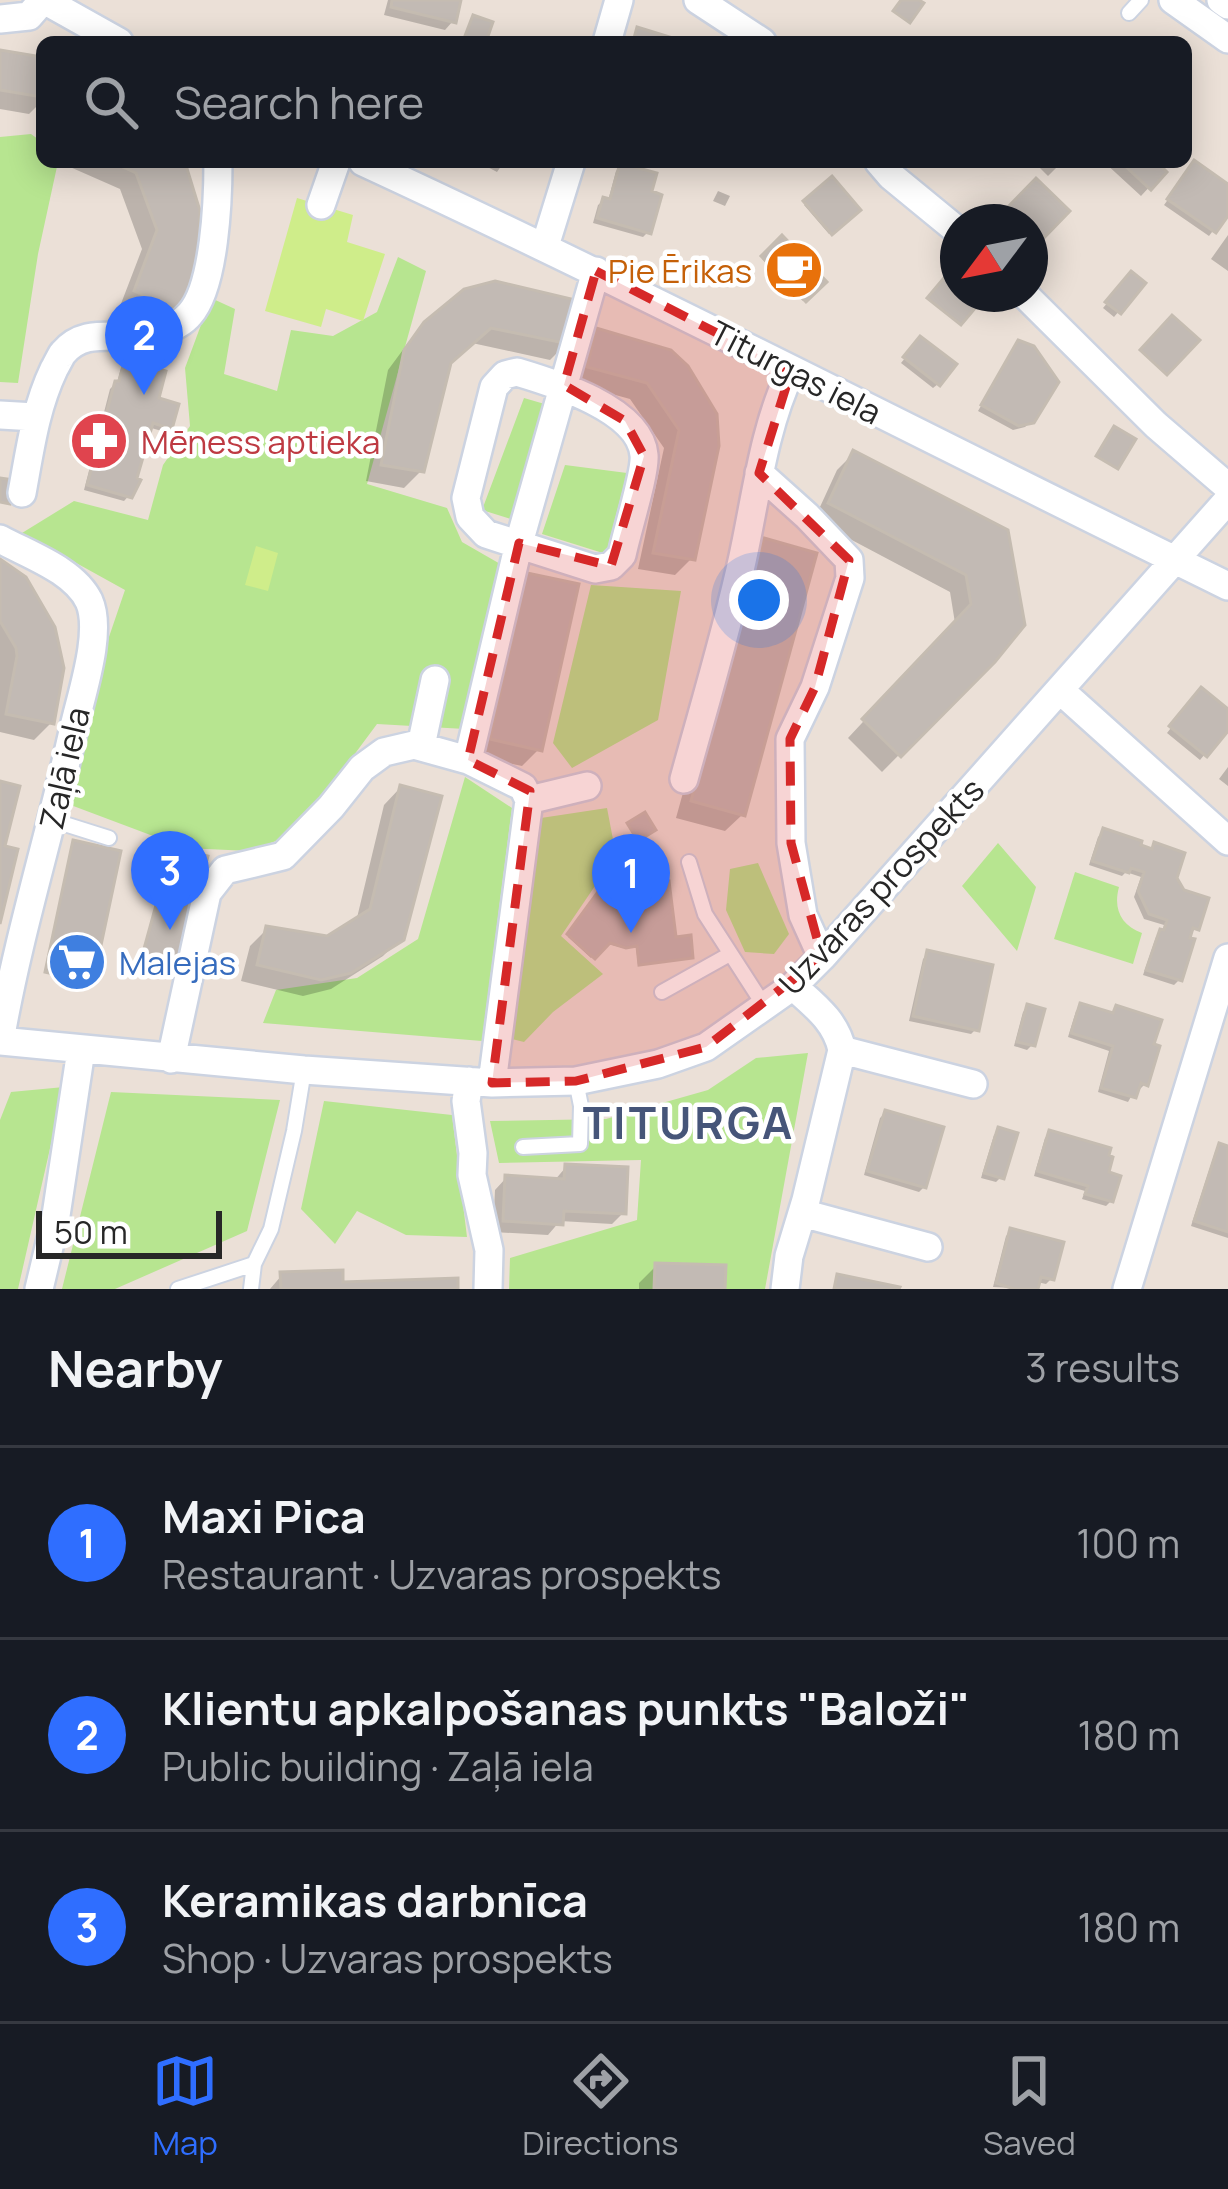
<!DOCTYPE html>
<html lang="en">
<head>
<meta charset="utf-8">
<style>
  :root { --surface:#171b24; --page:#242831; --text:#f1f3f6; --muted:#9ea1a6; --line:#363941; --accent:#2f6eff }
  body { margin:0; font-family:Manrope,sans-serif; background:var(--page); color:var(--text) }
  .compass { position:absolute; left:940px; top:204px; width:108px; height:108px; border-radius:50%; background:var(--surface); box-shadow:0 6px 30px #0003; rotate:238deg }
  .scale { position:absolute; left:36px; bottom:30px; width:186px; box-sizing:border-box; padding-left:12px; border:6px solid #272727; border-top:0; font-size:33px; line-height:42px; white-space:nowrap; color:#272727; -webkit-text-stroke:9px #fff; paint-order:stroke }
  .you { position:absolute; left:759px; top:600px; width:42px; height:42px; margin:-30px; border:9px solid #fff; border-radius:50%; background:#1a73e8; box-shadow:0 0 0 18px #1a73e833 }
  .badge { display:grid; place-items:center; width:78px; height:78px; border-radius:50%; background:var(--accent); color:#fff; font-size:39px; font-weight:700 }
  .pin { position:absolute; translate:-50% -99px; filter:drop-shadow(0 3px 6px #0008) }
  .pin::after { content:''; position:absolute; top:63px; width:42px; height:36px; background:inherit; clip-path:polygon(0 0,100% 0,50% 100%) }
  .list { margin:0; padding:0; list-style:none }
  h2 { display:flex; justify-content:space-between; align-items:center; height:156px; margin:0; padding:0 48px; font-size:51px }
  h2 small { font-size:39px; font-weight:400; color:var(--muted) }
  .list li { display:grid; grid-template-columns:78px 1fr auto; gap:36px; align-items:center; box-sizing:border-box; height:192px; padding:0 48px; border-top:3px solid var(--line) }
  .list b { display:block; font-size:45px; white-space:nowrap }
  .list p { margin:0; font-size:39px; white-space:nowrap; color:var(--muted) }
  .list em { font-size:39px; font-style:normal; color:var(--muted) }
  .icon { flex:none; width:66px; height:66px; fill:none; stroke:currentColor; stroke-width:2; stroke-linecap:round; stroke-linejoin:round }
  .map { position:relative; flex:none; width:1228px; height:1289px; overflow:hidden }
  .search { position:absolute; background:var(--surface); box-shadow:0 6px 30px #0003; left:36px; right:36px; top:36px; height:132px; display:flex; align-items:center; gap:30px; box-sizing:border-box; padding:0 42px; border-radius:18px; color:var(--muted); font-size:45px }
  .sheet { height:732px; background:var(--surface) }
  nav { display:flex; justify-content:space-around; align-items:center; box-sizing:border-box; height:168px; border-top:3px solid var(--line); background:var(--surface); font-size:33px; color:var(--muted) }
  nav a { display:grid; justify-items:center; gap:6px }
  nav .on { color:var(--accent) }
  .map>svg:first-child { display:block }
</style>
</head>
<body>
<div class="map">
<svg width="1228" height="1289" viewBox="0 0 1228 1289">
  <rect width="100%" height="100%" fill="#ebe0d7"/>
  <path fill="#b7e590" d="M31,134L42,142V162H58L38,254L18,383L0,382V137Z
    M398,257L426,271L367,484L447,508L462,542L502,565L465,729L377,724L296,833L250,851L185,848L68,804L96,675L125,590L22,533L74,501L148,520L163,465L190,426L185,368L211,298L235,309L224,374L277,391L291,330L333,336L377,312Z
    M524,398L548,405L514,520L482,510Z
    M565,465L627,473L606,554L542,534Z
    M591,585L681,591L658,720L572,768L553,743Z
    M465,777L512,808L482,1041L263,1023L276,990L357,978L418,939Z
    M607,808L616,855L561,936L603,974L553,1012L524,1042L508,1038L541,818Z
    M998,843L1036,887L1017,951L962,886Z
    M758,863L789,934L774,954L745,952L726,910L730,869Z
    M1075,872L1119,887C1113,909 1121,925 1142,933L1133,964L1054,939Z
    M808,1053L765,1289H509L510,1258L637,1220L641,1160L499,1163L490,1121L606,1119L708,1090L756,1058Z
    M64,1087L18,1289H0V1120L11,1092Z
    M111,1092L280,1100L247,1231L115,1289H62Z
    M324,1101L452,1115L467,1237L406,1235L357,1211L335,1244L301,1209Z"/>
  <path fill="#cfed8a" d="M297,198L353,215L347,242L385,254L363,321L326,309L321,327L265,311Z
    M256,546L278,553L268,591L245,585Z"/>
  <path fill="#0003" d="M388,0H458L453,21L445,30L384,15Z
    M0,53L42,60V101L29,114L0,109Z
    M72,162H181L177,309L160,326L119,309L142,249L120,189L70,167Z
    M478,162H504L497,172Z
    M1041,162H1062L1048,176L1038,166Z
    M1104,162H1152L1163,172L1141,196Z
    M621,166L648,232L643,237L593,223L598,205L604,200L608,201L616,171Z
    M1190,169L1228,188V211L1209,236L1164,205Z
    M832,181L857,210L829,234L804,205Z
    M1036,183L1065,211L1031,246L1030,222H1006L1002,218Z
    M718,191L730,196L725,206L713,201Z
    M1228,235V271L1211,259Z
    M782,240L823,282L803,301L762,259Z
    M1131,275L1142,284L1114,317L1103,308Z
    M465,292L567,343L550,360L472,343L447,365L421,471L404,488L366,481L388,370L408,343Z
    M596,332L685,368L692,558L675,575L638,569L664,448L630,399L572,383L580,348Z
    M920,340L938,384L933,388L901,363Z
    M1014,349L1031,421L1025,427L1013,430L978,411Z
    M126,363L155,400L170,427L165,432L148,427L134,479V490L124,501L84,490L110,389L117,382L121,368Z
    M854,453L1005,532L993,660L882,772L848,738L955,623L950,592L814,520L837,470Z
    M765,541L742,815L725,831L676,818L748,558Z
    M0,562L51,723L34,740L0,732Z
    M528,576L539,749L522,766L475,756L511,593Z
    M1196,696L1228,712V726L1200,760L1167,733Z
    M1228,767V786L1219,779Z
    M400,788L401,938L383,956L331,989L303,996L241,981L250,946L267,929L328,939L356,922L384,805Z
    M1103,832L1150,851L1155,846L1174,879L1196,928L1191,933L1188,932L1179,980L1174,985L1143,975L1156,937L1162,933L1164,925L1144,919L1134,897L1141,877L1126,872L1122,876L1089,865L1098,837Z
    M618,869L673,940L690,957L688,959L638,965L636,947L623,948L605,943L591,958L568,937Z
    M928,954L976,1029L971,1034L909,1021L923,959Z
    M1081,1006L1110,1015L1117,1008L1145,1084L1140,1089L1136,1088L1128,1102L1098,1092L1109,1051L1068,1037L1076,1011Z
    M1028,1007L1032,1045L1027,1050L1014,1046L1023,1012Z
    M885,1113L924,1187L919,1192L864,1175L880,1118Z
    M999,1130L1001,1177L996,1182L981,1178L994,1135Z
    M1050,1133L1111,1201L1106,1206L1082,1199L1085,1191L1034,1176L1045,1138Z
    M1220,1147L1228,1149V1238L1191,1226L1215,1152Z
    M566,1167L623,1213L612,1224L560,1221L548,1235L493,1232L495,1190L506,1178L554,1181Z
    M1011,1231L1051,1279L1046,1284L1037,1282L1035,1289L993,1287L1006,1236Z
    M656,1266L722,1289H639V1283Z
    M282,1275L340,1285L455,1289H270Z"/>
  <path fill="#c2bab4" stroke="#c5bcb1" stroke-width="3" d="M392,0H461L456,23L391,7Z
    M901,0H919L924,3L910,23L893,11Z
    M473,15L493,22L486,42L463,41Z
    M637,27L679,40L678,42H633Z
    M0,50L42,57V97L0,90Z
    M1194,160L1228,184V216L1216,233L1167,199Z
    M112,162H185L200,211L198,260L180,311L134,291L157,230L136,173Z
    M1121,162H1157L1167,172L1151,190Z
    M620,163L657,173L652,191L662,195L651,234L597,218L603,197L610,199Z
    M832,176L861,210L832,235L803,201Z
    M1036,178L1070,211L1038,244L1030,235V222H1016L1004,211Z
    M782,235L827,282L806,302L761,256Z
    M1131,271L1146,283L1121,314L1105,302Z
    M948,273L958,281V294H974L982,300L961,325L927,298Z
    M495,281L580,301L569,344L491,328L451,363L424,472L381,465L404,350L424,322L464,289Z
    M1172,315L1200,340L1167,375L1140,350Z
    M596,328L671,350L688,366L717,414L719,446L695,560L653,553L679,430L647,383L587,367Z
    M920,336L957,364L940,386L903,357Z
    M1018,340L1034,346L1059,382L1034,423L1019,426L981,405Z
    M125,359L166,371L159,398L179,404L172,429L153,423L137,478L141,480L132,498L87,485L115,381H119Z
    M1114,426L1136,439L1118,469L1096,456Z
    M853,450L1008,530L1025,625L995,662L901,757L862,719L971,604L966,575L828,503Z
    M0,478L14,480L10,504L0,502Z
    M764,538L817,553L745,816L691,801Z
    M0,559L26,577L55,627L64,668L54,724L6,714L17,656L16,648L0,621Z
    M527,573L579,584L542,751L490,739Z
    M1201,687L1228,709V731L1207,757L1169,726Z
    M0,781L20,786L5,846L18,849L0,924Z
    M400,785L442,796L404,940L351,973L321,980L257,965L266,926L327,936L370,909Z
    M645,812L656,830L638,841L627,823Z
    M1103,828L1142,841L1141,845L1152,849L1154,842L1185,853L1177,878L1184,890L1209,898L1199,930L1193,928L1190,938L1195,939L1182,981L1146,970L1160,929L1164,930L1167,920L1149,914L1138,891L1144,872L1131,868L1129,873L1092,861Z
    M73,840L121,851L93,983L45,972Z
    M172,847L208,856L178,966L142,956Z
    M657,862L659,883L669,881L676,937L691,935L693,958L639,965L637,946L626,948L610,943L595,959L567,934L617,866Z
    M927,950L993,965L979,1031L913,1016Z
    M1080,1003L1113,1013L1116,1005L1162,1020L1154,1044L1160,1046L1148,1086L1141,1083L1136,1098L1101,1088L1113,1046L1071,1033Z
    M1027,1004L1045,1009L1035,1046L1017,1042Z
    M885,1110L944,1127L926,1188L867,1171Z
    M998,1127L1018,1133L1004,1179L984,1173Z
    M1049,1130L1111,1148L1109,1155L1113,1157L1109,1172L1121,1176L1113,1202L1085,1194L1088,1186L1037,1171Z
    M1219,1143L1228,1146V1232L1194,1221Z
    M565,1164L628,1167L626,1214L564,1211L563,1225L503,1221L505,1175L564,1179Z
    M1010,1228L1064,1242L1054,1280L1041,1277L1038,1289H1014L996,1283Z
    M655,1263L726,1265L725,1289H654Z
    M343,1270V1282L458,1278V1289H281L280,1272Z
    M837,1274L900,1287L899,1289H834Z"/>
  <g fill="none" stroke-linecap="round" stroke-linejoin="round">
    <defs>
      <path id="lane" d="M1129,13L1141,0
        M52,820L109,838
        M689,862L705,914L765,1007
        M662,992L730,954
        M523,1147L580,1144L581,1106L576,1081
        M178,1289L254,1264
        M251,1289L254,1264L271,1229L294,1131L304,1070"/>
      <path id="street" d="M44,0L119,42
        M698,0L762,42
        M1173,0L1228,39
        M1221,0L1228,5
        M0,19L29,16L43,0
        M607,42L619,0
        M363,162C655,297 939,445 1228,586
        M879,162L891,176L958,231
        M321,205L336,162
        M545,246L571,162
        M1024,294L1156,425L1228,487
        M517,372C554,383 640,409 644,455C646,472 626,534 622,555L611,566L595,569L486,534L470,517L466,498L494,387L505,375Z
        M0,415L35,417
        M759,473L807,516L849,560L850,578L815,687L790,739L791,843L803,915L822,957
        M22,493C30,450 35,409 54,369C55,368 62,353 63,353C79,334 99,336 122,336C144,336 175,332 190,314C215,286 218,199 218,162
        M0,539C29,555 74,570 89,601C103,632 81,695 74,727C51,832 18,935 0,1041
        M1061,691L1228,841
        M421,746L435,680
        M468,760L523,787L529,800L492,1083
        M684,779C704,706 726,634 742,561C756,498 763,430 791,371
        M529,800L587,786
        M0,1041L304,1070L492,1083L576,1081L658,1064L706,1047L793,986L822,957L1228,500
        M842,1050L973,1084
        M171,1059L207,893L225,870L283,856L331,807L362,768L384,752L414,745L468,760L519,543L596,271
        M469,1081L466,1101L473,1153L472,1175L489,1250L488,1289
        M802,1213L928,1247
        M39,1289L55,1222L81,1050
        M785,1289L789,1256L806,1200L842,1050C836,1021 814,1005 793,986
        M1127,1289L1228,958"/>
    </defs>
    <use href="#lane" stroke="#ccd3e1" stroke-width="18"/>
    <use href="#street" stroke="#ccd3e1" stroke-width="32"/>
    <use href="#lane" stroke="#fff" stroke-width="14"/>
    <use href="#street" stroke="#fff" stroke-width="27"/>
  </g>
  <path fill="#d62828" fill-opacity="0.2" stroke="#d62828" stroke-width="9" stroke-dasharray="24 15" stroke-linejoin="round" d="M596,271L791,371L759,473L849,560L815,687L790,739L791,843L822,957L706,1047L576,1081L492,1083L530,791L468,760L519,543L611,566L644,456L625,421L564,385Z"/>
  <defs>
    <symbol id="cafe-disc" viewBox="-11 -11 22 22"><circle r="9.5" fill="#e8710a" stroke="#fff"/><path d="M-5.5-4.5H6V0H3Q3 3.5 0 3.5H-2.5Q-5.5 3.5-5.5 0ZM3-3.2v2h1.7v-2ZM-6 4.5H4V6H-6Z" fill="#fff"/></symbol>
    <symbol id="pharmacy-disc" viewBox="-11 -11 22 22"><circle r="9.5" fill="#e0444e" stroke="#fff"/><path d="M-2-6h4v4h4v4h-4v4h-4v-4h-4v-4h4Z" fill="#fff"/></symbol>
    <symbol id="supermarket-disc" viewBox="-11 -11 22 22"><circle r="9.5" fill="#3f7fe0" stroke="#fff"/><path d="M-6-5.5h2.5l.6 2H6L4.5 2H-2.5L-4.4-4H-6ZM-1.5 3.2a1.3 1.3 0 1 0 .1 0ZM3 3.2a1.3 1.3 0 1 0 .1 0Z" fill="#fff"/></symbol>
  </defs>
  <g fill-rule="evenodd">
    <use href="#cafe-disc" x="761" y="237" width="66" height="66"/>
    <use href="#pharmacy-disc" x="66" y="408" width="66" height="66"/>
    <use href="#supermarket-disc" x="44" y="929" width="66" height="66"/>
  </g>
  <g text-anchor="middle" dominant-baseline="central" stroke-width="9" stroke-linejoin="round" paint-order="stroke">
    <g font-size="33" fill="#c56008" stroke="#fff" text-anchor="end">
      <text x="752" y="270">Pie Ērikas</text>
    </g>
    <g font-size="33" fill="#272727" stroke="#fff">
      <text transform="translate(796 372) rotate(27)">Titurgas iela</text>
      <text transform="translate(64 768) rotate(-77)">Zaļā iela</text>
      <text transform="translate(881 886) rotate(-47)">Uzvaras prospekts</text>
    </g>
    <g font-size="33" fill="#be3a42" stroke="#fff" text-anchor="start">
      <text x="141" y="441">Mēness aptieka</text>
    </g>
    <g font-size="33" fill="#366cbe" stroke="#fff" text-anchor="start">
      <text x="119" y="962">Malejas</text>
    </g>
    <g font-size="45" font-weight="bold" letter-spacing="3" fill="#465579" stroke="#fff">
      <text x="689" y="1122">TITURGA</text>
    </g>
  </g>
</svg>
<svg class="compass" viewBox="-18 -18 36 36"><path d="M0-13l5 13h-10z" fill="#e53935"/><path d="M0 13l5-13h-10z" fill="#9ea1a6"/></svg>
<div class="scale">50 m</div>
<div class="you"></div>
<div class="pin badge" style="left:631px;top:933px">1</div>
<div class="pin badge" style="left:144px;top:395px">2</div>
<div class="pin badge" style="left:170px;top:930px">3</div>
<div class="search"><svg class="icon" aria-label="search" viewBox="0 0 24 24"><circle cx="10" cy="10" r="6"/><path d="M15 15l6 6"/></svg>Search here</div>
</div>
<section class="sheet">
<h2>Nearby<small>3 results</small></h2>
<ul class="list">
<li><span class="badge">1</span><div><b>Maxi Pica</b><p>Restaurant · Uzvaras prospekts</p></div><em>100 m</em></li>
<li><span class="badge">2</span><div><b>Klientu apkalpošanas punkts &quot;Baloži&quot;</b><p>Public building · Zaļā iela</p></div><em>180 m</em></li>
<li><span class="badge">3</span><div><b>Keramikas darbnīca</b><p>Shop · Uzvaras prospekts</p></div><em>180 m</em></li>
</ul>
</section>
<nav>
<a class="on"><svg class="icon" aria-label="map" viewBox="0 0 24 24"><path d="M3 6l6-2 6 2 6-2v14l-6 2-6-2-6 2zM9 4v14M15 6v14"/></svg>Map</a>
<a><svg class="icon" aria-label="directions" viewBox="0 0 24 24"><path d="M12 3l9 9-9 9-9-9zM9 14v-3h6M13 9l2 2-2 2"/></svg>Directions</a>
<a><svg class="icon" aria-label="saved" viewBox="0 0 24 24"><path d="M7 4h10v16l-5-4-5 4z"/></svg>Saved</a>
</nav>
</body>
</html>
